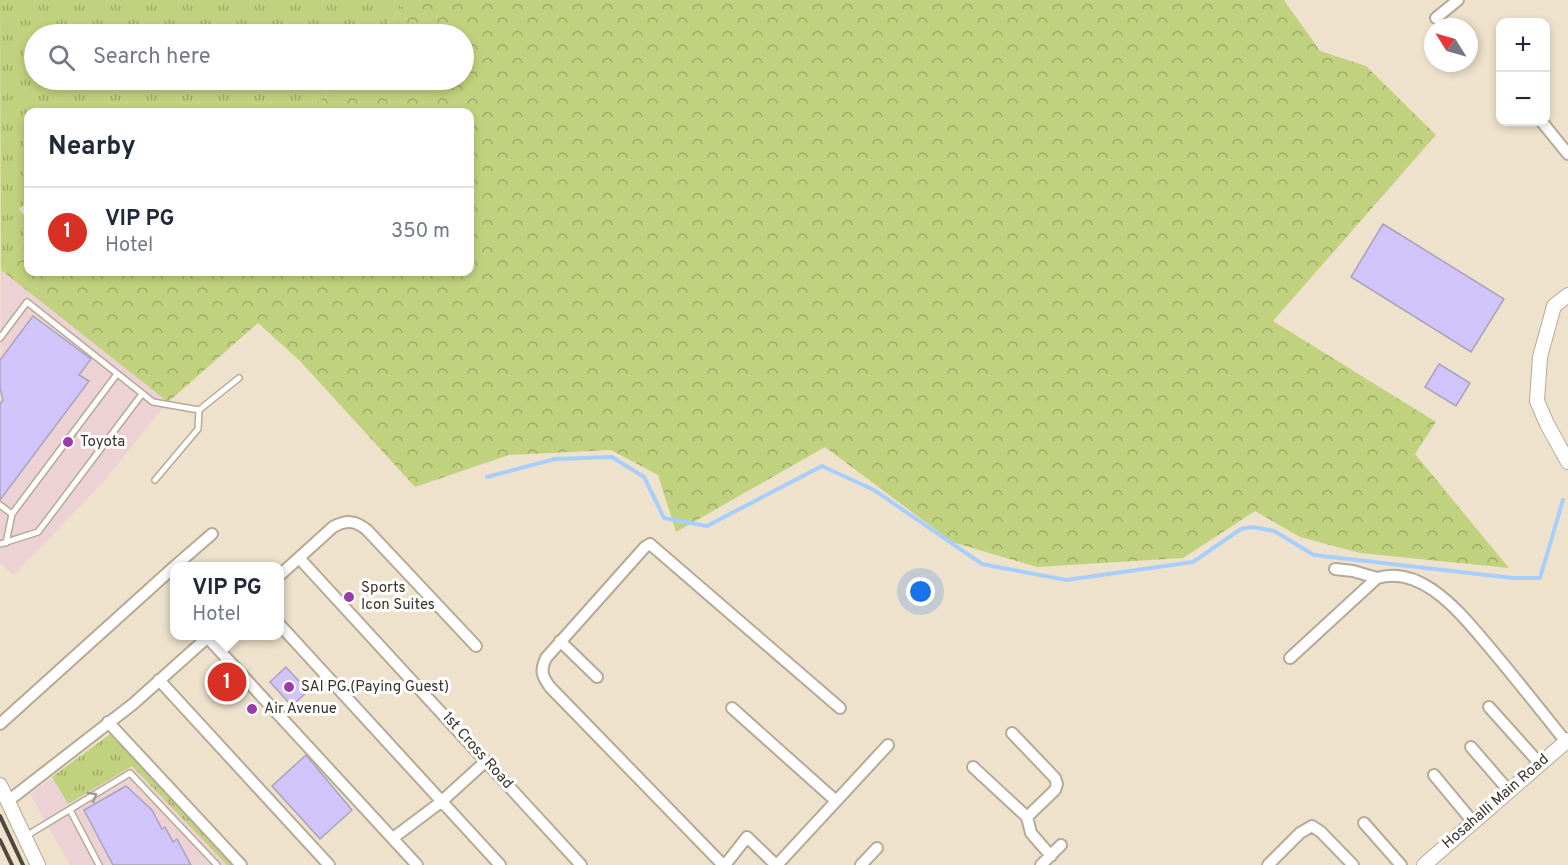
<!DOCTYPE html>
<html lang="en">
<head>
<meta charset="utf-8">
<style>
  :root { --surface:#fff; --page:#f2f2f3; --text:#1f2937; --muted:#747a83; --line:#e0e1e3; --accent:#d93025 }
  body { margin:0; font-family:Overpass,sans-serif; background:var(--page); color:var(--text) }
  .controls { position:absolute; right:18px; top:18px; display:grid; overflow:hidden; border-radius:12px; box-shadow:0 3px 9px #0003 }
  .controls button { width:54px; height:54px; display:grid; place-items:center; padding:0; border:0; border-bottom:2px solid var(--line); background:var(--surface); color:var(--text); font:30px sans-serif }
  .compass { position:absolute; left:1424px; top:18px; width:54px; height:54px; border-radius:50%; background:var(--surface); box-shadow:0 3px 9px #0003; rotate:307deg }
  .you { position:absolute; left:921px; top:592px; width:21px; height:21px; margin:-15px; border:4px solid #fff; border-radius:50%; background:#1a73e8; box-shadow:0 0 0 9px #1a73e833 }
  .badge { display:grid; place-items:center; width:39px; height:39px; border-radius:50%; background:var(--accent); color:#fff; font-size:20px; font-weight:700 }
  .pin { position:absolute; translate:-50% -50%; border:3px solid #fff; box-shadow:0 2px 6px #0006 }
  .popup { position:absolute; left:170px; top:562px; width:114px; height:78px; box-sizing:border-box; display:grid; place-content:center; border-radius:12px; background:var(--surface); filter:drop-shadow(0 2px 4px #0005); font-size:20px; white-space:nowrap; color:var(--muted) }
  .popup b { font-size:22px; color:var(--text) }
  .popup::after { content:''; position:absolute; left:50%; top:100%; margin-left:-12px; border:12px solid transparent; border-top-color:var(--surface) }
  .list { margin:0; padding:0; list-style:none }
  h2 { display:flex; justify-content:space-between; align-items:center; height:78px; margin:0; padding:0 24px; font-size:26px }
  h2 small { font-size:20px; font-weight:400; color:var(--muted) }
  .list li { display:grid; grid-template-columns:39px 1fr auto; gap:18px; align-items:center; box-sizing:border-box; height:90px; padding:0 24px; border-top:2px solid var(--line) }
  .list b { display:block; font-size:22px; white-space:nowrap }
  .list p { margin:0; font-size:20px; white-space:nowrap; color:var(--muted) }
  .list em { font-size:20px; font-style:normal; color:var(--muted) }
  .icon { flex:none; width:33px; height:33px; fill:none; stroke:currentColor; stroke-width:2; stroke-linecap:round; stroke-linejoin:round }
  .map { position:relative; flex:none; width:1568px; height:865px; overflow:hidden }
  .search { position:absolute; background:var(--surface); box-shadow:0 3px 9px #0003; left:24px; top:24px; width:450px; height:66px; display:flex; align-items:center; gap:15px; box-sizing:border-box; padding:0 21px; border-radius:33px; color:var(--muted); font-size:22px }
  .panel { position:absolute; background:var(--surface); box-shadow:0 3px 9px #0003; left:24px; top:108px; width:450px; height:168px; border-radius:12px }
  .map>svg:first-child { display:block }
</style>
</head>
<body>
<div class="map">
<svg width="1568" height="865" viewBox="0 0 1568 865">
  <defs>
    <pattern id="grass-tufts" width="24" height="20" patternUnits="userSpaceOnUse" patternTransform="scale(1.5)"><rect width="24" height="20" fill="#c1d27e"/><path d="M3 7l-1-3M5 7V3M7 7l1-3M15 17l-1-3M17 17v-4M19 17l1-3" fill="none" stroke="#9eab67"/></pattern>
    <pattern id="forest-crowns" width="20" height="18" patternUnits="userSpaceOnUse" patternTransform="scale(1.5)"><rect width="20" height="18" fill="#c1d27e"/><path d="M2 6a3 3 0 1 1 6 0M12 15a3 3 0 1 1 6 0" fill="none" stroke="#9eab67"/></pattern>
  </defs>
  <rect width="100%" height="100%" fill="#eee2cd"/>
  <path fill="#edd2d5" d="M1,270L168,402L103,482L14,575L0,563Z
    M113,732L234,865H70L30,794Z"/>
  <path fill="url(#grass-tufts)" d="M0,0H407L379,34H34V80H339L309,112H28V202L19,209L28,220V236L1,270Z
    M113,732L234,865H227L132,766L68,804L52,777Z"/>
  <path fill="url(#forest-crowns)" d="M407,0H1284L1320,51L1366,66L1436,135L1273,321L1436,422L1415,454L1509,568L1360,553L1300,537L1255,511L1183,558L1037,567L952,542L825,447L676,532L658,475L611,450L509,455L415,487L300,361L258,323L168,402L1,270L0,271L28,236V272H470V112H309L339,80H464V34H379Z"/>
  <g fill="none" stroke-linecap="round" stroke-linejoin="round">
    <path stroke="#a8cffc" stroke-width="4" d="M487,477L555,459L612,457L644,477L664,518L707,526L822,466L874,490L982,564L1066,580L1193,562L1241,529L1252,527L1274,531L1314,555L1512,578H1540L1563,500"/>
  </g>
  <path fill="#d0c4fa" stroke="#a8a3b9" stroke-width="1.5" d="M1383,224L1504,299L1471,352L1351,277Z
    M33,316L91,359L79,375L89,381L0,500V404L3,400L0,388V360Z
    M1439,364L1470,383L1456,406L1425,387Z
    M286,667L308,691L292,706L270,682Z
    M306,755L352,810L320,839L272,786Z
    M126,786L152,810L162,829L165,827L173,842L177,839L191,865H113L84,810Z"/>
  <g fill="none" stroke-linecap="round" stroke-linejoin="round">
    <defs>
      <path id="service" d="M0,338L27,302L153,402L199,410L239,378
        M155,480L198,429L199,410
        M0,505L12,514
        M6,543L12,514L117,374
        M0,544L38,532L142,394
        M70,810L99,865
        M26,836L130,773L217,865"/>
      <path id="minor" d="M1436,18L1458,0
        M1542,122L1568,154
        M300,559L581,865
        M175,566L212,534
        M1335,569L1353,571L1377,578
        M280,575L333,527C346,520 355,520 367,530L476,646
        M280,625L500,865
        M207,637L417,865
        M560,641L597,677
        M1290,658L1377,578C1397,572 1417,579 1433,590C1454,605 1469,623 1485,642C1513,675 1539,708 1566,742
        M159,680L329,865
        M1489,707L1540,764
        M732,708L836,801
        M108,722L241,865
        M0,724L174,567
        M1012,733L1055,778L1057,784L1055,790L1027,817
        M1471,747L1509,791
        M973,767L1027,817L1031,833L1051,856
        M1434,775L1473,822
        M8,801L133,704L209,636
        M1364,823L1401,865
        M393,838L441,802L486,761
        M723,865L550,687C542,676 540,671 546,658L645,547L650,544L840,708
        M725,865L747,837L776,865
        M777,865L888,745
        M861,865L877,848
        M1041,865L1061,845
        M1268,865L1300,833L1312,826L1321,832L1353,865"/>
      <path id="tertiary" d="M1568,295L1554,306L1540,357L1537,401L1547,424L1568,462
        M0,785L38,865
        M1424,865L1568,740"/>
    </defs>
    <use href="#service" stroke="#b6aa96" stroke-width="8"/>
    <use href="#minor" stroke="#b6aa96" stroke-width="14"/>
    <use href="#tertiary" stroke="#b6aa96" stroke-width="16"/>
    <use href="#service" stroke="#fff" stroke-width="5"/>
    <use href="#minor" stroke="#fff" stroke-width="10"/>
    <use href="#tertiary" stroke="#fff" stroke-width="14"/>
    <path stroke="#4d473d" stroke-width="4" d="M0,816L23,865
      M0,840L12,865"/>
  </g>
  <defs><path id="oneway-chevron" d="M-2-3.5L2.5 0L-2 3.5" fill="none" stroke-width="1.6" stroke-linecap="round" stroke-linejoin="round" transform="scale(1.5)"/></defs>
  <use stroke="#9c9995" href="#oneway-chevron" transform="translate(93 796) rotate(-31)"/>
  <g fill="#9a3da6" stroke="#fff" stroke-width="2">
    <circle cx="68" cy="442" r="6"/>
    <circle cx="349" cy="597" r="6"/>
    <circle cx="289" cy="687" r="6"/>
    <circle cx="252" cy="709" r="6"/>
  </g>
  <g text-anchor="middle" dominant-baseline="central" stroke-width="6" stroke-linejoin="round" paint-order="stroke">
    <g font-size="15" fill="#38332b" stroke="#fff" text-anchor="start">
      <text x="80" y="442">Toyota</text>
      <text x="361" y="588">Sports<tspan x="361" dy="17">Icon Suites</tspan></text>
      <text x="301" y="687">SAI PG.(Paying Guest)</text>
      <text x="264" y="709">Air Avenue</text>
    </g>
    <g font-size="15" fill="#38332b" stroke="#fff">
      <text transform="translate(477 751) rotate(48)">1st Cross Road</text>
      <text transform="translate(1496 802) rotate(-41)">Hosahalli Main Road</text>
    </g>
  </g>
</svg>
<div class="controls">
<button>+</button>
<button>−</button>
</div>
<svg class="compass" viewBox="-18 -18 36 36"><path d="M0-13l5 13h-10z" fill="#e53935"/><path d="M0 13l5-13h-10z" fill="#747a83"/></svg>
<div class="you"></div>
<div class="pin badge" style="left:227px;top:682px">1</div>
<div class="popup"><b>VIP PG</b>Hotel</div>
<div class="search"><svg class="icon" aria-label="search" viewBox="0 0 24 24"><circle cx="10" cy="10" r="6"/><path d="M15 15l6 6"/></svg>Search here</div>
<section class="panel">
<h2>Nearby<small></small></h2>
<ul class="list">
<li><span class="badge">1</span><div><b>VIP PG</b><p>Hotel</p></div><em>350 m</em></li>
</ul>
</section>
</div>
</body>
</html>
